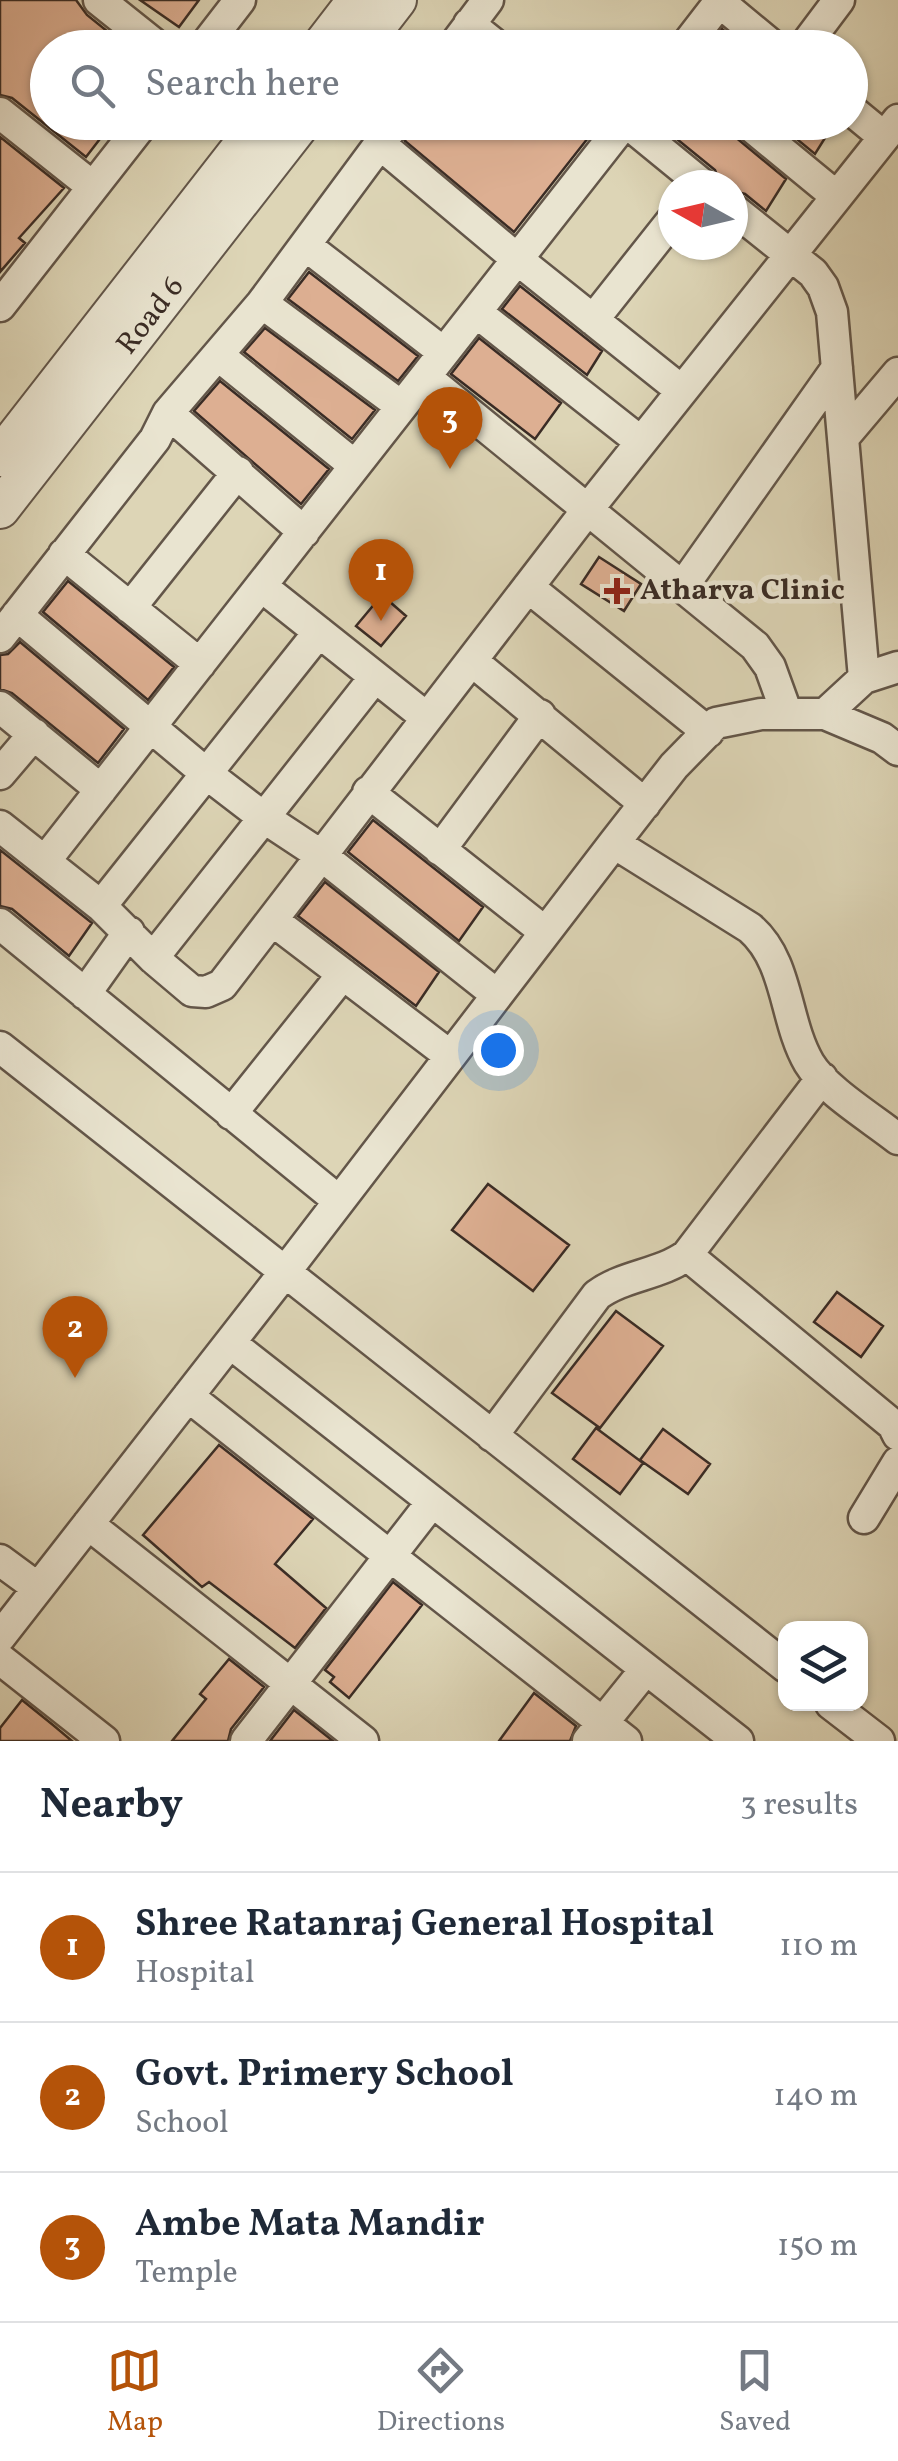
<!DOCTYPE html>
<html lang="en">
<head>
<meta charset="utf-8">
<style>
  :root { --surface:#fff; --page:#f2f2f3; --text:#1f2937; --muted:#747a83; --line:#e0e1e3; --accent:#b45309 }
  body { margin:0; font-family:Vollkorn,serif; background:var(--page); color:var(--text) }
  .controls { position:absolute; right:30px; bottom:30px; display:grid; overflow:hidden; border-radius:20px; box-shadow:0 2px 8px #0004 }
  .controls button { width:90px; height:90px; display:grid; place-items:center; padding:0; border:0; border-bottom:2px solid var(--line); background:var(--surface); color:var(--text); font:50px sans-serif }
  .compass { position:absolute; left:658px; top:170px; width:90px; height:90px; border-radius:50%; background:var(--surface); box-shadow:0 2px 8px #0004; rotate:278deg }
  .you { position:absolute; left:498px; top:1050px; width:35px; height:35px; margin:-25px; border:8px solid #fff; border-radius:50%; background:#1a73e8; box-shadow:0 0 0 15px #1a73e833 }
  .badge { display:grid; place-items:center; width:65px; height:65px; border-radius:50%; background:var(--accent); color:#fff; font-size:32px; font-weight:700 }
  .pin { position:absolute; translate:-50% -82px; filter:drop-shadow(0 2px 5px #0008) }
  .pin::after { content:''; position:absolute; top:52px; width:35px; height:30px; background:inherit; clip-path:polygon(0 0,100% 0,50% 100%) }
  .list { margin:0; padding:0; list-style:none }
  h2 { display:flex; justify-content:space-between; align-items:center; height:130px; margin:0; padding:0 40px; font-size:42px }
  h2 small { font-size:32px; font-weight:400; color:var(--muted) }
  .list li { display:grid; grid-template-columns:65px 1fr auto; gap:30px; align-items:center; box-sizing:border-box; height:150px; padding:0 40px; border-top:2px solid var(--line) }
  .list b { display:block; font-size:38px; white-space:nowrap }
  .list p { margin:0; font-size:32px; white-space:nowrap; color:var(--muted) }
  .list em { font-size:32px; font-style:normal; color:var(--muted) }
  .icon { flex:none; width:55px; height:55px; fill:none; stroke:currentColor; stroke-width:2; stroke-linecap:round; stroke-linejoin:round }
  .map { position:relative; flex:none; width:898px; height:1741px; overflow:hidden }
  .search { position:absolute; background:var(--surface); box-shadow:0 2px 8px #0004; left:30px; right:30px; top:30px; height:110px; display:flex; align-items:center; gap:25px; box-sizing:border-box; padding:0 35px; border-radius:55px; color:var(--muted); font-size:38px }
  .sheet { height:580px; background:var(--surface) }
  nav { display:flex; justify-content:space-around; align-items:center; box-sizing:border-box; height:140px; border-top:2px solid var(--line); background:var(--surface); font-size:28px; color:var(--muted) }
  nav a { display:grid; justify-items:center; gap:5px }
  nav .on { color:var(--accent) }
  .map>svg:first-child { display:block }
</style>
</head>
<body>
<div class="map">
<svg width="898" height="1741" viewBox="0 0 898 1741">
  <rect width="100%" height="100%" fill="#ddd5b6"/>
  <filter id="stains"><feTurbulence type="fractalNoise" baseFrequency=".002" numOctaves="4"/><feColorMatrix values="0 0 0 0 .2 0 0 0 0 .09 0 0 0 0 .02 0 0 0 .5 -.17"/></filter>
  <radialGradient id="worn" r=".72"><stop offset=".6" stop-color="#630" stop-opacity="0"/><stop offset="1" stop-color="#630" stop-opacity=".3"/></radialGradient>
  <path fill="#ddaf92" stroke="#3a2c25" stroke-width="2.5" d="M0,0H76L87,15L128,48H48V122H113L86,157L12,98L0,95Z
    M140,0H199L179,27Z
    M722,29L745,48H708Z
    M415,122H568L588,138L514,232L405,141Z
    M656,122H728L734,136L786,179L766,211L745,194L733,191V185H721L715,170Z
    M776,122H835L815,154Z
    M0,137L64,188L19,238L25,243L0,272Z
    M309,272L418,356L398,381L288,299Z
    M520,286L602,351L587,375L502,309Z
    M265,328L375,410L352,439L244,352Z
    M479,338L561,403L535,439L451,374Z
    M220,381L329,469L301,504L194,411Z
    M599,557L641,584L624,611L581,584Z
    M68,581L174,667L148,700L43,612Z
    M382,595L406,616L381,646L356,626Z
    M20,642L124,729L98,763L12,693L0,689V655L8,654Z
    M373,820L483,907L459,941L348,852Z
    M0,850L92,923L69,956L12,909L0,906Z
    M325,882L439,972L416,1006L298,916Z
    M488,1184L569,1245L533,1291L452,1230Z
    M837,1292L883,1326L861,1357L814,1322Z
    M616,1311L663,1346L600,1428L552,1393Z
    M596,1428L643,1463L620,1494L573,1459Z
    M663,1429L710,1464L688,1494L640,1460Z
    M219,1445L313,1519L275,1564L326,1608L295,1648L209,1582L202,1587L143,1535Z
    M393,1582L422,1605L349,1698L330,1682L334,1677L325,1670Z
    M229,1659L264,1687L231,1729L228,1741H172L206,1699L200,1694Z
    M534,1693L576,1726L570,1741H499Z
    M22,1700L53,1725L72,1741H0V1728Z
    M294,1710L333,1741H270Z"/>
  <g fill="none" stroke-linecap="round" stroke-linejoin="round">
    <defs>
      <path id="minor" d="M99,0L159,48
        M717,0L775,48
        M469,24L499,48
        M203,48L240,0
        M452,48L488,0
        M684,48L721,0
        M803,48L839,0
        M850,109L884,137
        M0,113L93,187
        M626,122L703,185
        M746,122L836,196
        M380,144L517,259L682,391
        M733,209L813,273L823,287L832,312L864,678
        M305,245L443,352
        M262,303L401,406
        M0,306L144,122
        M476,312L641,442
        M593,320L673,219
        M219,356L354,465
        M425,377L755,646L770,667L787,714
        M168,413L262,303L396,122
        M843,438L898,373
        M64,554L200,664
        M261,586L427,718
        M683,586L837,368
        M528,587L708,732
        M130,608L238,472
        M17,615L207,774L263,817L322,856L496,994
        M0,637L155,439L168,413L304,532
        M472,661L645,804
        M0,707L101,790
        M825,714L864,678L898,667
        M0,774L34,734
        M368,792L545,932
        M0,826L101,906L153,958L192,991L206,992L222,985L588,509L898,120
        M614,843L750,928C789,962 784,1020 809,1063C825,1090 873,1119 898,1139
        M440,850L540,715
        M45,861L625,122
        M101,906L319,632
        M272,920L449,1055
        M0,924L339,1201
        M153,958L375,677
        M85,994L129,932
        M0,1047L786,1667
        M231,1114L343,974
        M687,1255L893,1425L898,1435
        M230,1343L738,1741
        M188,1396L390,1556L246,1741
        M492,1436L597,1295C624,1275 660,1275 687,1255L822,1078
        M432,1502L390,1556L626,1741
        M864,1518L898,1462
        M88,1524L363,1741
        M0,1560L38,1588
        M0,1637L285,1272L614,843L674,766L716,723L761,714H825L882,738L898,750
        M0,1659L104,1741
        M831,1704L879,1741
        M588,1741L646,1669"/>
      <path id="tertiary" d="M320,48L357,0
        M360,48L397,0
        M0,457L261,122
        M0,509L302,122"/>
    </defs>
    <use href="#minor" stroke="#635649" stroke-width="35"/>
    <use href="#tertiary" stroke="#635649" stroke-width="42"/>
    <use href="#minor" stroke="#e9e4d0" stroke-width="30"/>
    <use href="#tertiary" stroke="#e9e4d0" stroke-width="38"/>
  </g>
  <path fill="#8f2418" stroke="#e9e4d0" stroke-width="4" d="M612 576h10v10h10v10h-10v10h-10v-10h-10v-10h10z"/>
  <g text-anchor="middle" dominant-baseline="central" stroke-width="9" stroke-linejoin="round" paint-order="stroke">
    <g font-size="30" fill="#3a2c25" stroke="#e9e4d0">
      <text transform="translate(151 316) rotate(-52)">Road 6</text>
    </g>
    <g font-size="30" font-weight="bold" fill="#3a2c25" stroke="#e9e4d0" text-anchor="start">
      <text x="640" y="591">Atharva Clinic</text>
    </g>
  </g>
  <rect width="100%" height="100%" filter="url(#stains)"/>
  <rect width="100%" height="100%" fill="url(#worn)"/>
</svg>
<div class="controls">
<button><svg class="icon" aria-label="layers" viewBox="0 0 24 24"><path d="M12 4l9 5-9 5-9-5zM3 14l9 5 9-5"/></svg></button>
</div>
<svg class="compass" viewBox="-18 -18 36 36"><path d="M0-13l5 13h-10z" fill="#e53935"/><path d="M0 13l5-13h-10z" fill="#747a83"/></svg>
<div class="you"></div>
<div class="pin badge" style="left:381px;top:621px">1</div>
<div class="pin badge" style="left:75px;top:1378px">2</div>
<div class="pin badge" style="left:450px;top:469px">3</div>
<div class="search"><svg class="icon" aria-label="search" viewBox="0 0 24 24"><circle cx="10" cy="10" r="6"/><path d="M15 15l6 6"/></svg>Search here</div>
</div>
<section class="sheet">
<h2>Nearby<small>3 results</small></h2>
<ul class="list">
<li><span class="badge">1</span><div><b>Shree Ratanraj General Hospital</b><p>Hospital</p></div><em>110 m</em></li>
<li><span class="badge">2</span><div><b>Govt. Primery School</b><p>School</p></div><em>140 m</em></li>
<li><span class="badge">3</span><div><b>Ambe Mata Mandir</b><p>Temple</p></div><em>150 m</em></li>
</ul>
</section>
<nav>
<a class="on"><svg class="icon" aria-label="map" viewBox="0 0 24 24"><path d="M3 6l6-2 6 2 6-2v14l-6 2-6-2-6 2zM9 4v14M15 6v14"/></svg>Map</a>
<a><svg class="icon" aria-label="directions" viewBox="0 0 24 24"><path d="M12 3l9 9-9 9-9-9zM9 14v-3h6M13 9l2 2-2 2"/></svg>Directions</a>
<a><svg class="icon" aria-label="saved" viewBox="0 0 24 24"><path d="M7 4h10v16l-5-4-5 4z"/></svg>Saved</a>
</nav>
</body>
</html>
